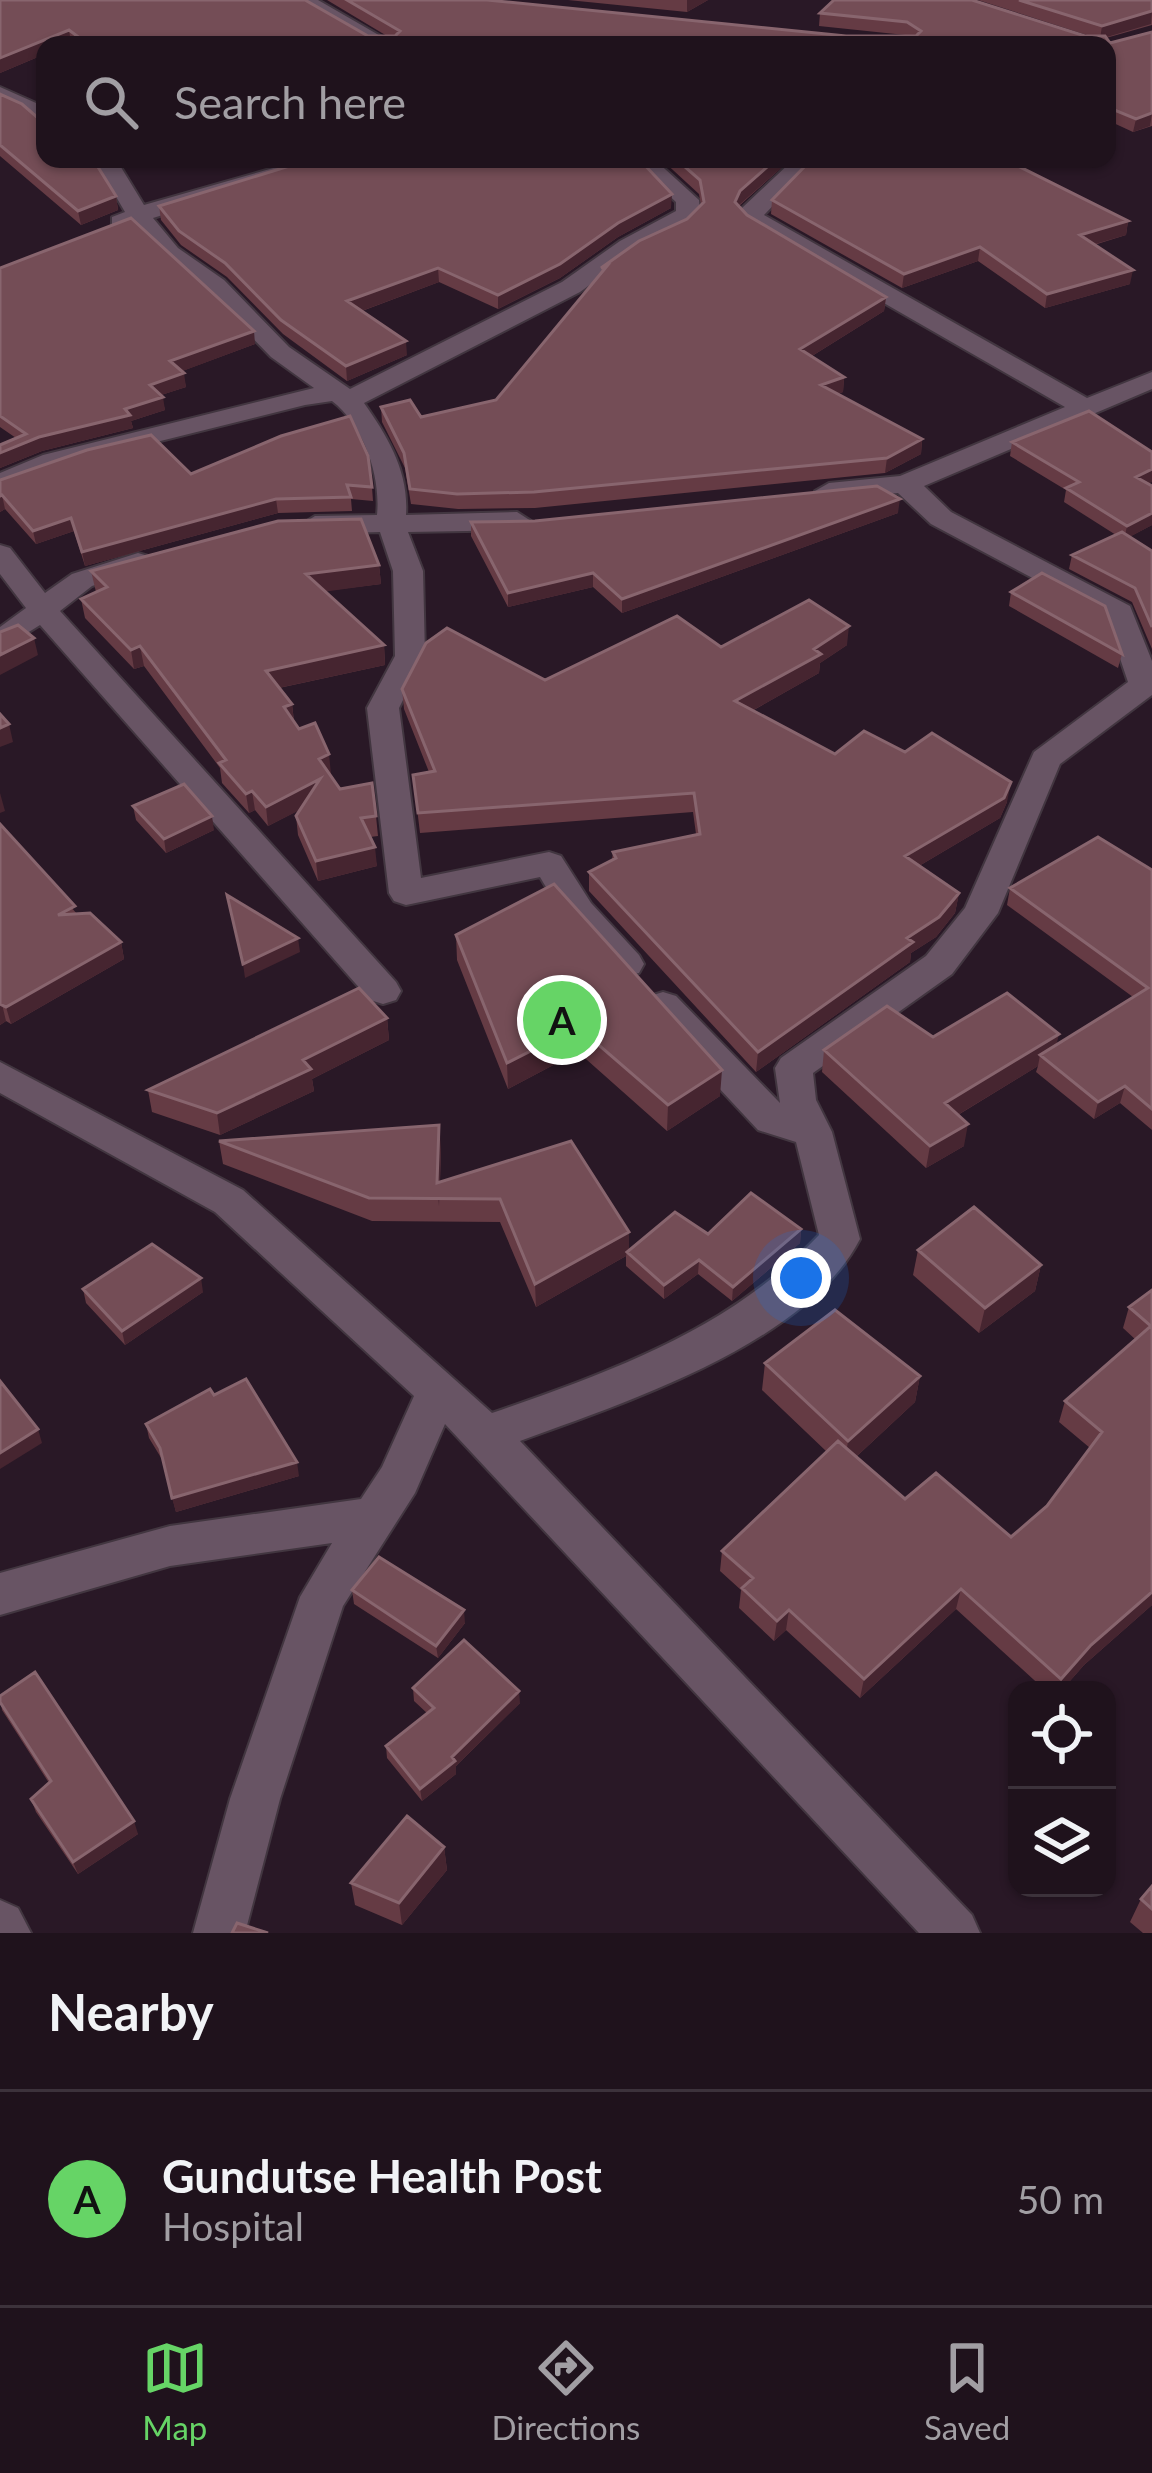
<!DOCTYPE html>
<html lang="en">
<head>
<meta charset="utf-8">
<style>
  :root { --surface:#1f121c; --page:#2c2029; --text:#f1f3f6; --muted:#a19ea3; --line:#3c323b; --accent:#66d466 }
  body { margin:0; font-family:Lato,sans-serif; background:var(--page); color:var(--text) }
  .controls { position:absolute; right:36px; bottom:36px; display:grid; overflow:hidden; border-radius:24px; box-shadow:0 3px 9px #0004 }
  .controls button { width:108px; height:108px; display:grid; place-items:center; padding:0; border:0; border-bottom:3px solid var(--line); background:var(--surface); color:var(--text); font:60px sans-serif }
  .you { position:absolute; left:801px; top:1278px; width:42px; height:42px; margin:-30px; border:9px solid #fff; border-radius:50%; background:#1a73e8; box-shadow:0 0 0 18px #1a73e833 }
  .badge { display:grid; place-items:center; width:78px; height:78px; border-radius:50%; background:var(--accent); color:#111; font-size:39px; font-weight:700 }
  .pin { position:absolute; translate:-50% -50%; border:6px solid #fff; box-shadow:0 3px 12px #0006 }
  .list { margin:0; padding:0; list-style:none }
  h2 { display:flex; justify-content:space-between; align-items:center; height:156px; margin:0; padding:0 48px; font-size:51px }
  h2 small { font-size:39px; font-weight:400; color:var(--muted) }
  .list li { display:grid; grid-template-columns:78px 1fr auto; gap:36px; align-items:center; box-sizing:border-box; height:216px; padding:0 48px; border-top:3px solid var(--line) }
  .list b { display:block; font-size:45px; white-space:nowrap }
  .list p { margin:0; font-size:39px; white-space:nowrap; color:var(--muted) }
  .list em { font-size:39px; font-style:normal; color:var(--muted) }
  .icon { flex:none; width:66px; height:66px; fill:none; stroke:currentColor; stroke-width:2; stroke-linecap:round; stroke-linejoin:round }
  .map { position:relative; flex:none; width:1152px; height:1933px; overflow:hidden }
  .search { position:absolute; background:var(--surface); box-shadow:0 3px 9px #0004; left:36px; right:36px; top:36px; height:132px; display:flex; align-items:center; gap:30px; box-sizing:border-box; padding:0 42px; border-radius:24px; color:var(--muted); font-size:45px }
  .sheet { height:372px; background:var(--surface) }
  nav { display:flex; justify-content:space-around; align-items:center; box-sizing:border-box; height:168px; border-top:3px solid var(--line); background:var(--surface); font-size:33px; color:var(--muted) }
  nav a { display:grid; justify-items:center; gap:6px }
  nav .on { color:var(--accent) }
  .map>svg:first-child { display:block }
</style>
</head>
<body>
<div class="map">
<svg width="1152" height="1933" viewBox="0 0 1152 1933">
  <rect width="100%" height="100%" fill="#291826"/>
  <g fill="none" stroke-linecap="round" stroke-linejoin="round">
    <defs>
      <path id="street" d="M293,0H318L396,45H371Z
        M0,87L45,107V122L0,101Z
        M94,159H116L144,205L305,159H342L153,218L178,248L224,280L289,347L350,389L562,282L620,241L676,211V202L630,159H654L699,200L700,213L683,230L636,251L580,292L364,403C388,437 409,472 406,515L517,512L531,521L517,530L408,532L423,571L425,656L399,708L421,878L549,852L561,856L591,903L639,955L644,964L639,973C601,984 558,907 540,877L406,905L394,901L389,893L367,708L395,656L393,571L380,532L315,534L301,525L315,516L377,515C381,477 364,425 332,401L305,405L88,459L0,492V473L43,455L314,388L271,357L206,290L160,258L134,225L112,227V217L125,212Z
        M793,160H809L812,165L764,215L1087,398L1152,372V389L924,486L951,512L1130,606L1152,661V695L1060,764L998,913L952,974L813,1073L816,1100L832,1132L860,1239C806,1344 624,1403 520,1441L972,1915L980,1933H919L445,1424L415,1493L343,1606L280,1799L245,1933H193L230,1799L300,1597L332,1543L170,1566L0,1615V1573L170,1526L361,1499L382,1467L414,1396L215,1212L0,1093V1062L243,1190L492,1413C612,1371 729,1330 819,1235L796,1142L758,1130L650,1014L645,1005L650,996L663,992L676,996L780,1103L775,1068L781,1058L926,956L965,908L1034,752L1128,682L1106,617L931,524L898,493L829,499L815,491L829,483L900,476L1065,407L748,225L738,213L742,208Z
        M0,545L10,548L45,593L72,574L138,553L148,556L153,562L148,568L92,586L60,611L396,982L401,991L396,1000L383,1004L370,1000L40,625L0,650V627L26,608L0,574Z
        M0,1900L18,1908L31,1933H0Z"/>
    </defs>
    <use href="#street" stroke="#423640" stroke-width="4"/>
    <use href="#street" fill="#685464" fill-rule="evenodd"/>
  </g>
  <path fill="#653b44" d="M0,0L368,36H387L327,0H487L846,36H908L905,35L819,26L820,13L1090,36L978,0H1152V25L1106,38L1110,43L1152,32V126L1133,132L1107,120V45H73L71,43L0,73Z
    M568,0H708L687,12Z
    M0,94L116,196L118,210L81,225L0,156Z
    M244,159H289L257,168Z
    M661,159H791L739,206L747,215L886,297L884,311L812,356L844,377L843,392L837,394L922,439L921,454L885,473L535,508L458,509L411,504L405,468L382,422L381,407L421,417L496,400L701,205L699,194Z
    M807,159H1017L1011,162L1128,221L1126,235L1094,245L1130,284L1045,308L978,261L902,288L771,214L772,200L811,160Z
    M159,206L671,208L618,237L560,278L498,309L439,282L362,311L407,355L347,381L283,334L227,277L181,245L161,220Z
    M0,268L255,344L182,371L186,387L161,395L165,410L131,421L133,428L42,451L0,468V445L16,438L0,427Z
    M1012,442L1148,483L1152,525L1129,537L1152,551V649L1132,602L1069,569L1072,555L1116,535L1064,502L1066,490L1010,456Z
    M191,474L372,487L373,501L351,499L352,511L278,513L85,566L74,531L36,544L5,509L0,512V480Z
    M898,513L622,613L593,587L508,607L471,536V522Z
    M379,565L381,584L324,591L384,645L385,665L279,688L292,704L294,721L340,789L376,816L378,836L370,837L377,866L318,881L298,835L296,816L299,810L268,826L255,810L249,813L222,783L220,768L144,666L134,669L85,618L81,599L96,592L91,571Z
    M1011,592L1122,654L1118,668L1009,606Z
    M847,645L820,663L819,673L752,711L835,754L1007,802L1000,818L919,866L959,893L955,913L936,937L911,953L910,962L756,1072L589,891V872L612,860L613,852L696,834L693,812L420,833L413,775L429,772L404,709L402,689L545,680L721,647Z
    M133,806L214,830L166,853L136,820Z
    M0,824L77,914L121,942L124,959L11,1024L6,1021L0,1025Z
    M1152,870V1130L1120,1103L1094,1119L1036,1072L1038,1066L958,1115L964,1146L926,1168L822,1072L824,1050L933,1037L1056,1045L1133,997L1007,905L1010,888Z
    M456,935L720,1096L667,1131L578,1052L508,1089L457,960Z
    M387,1018L389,1040L312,1079L314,1091L220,1135L152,1112L148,1090Z
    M219,1141L441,1148L440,1182L629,1232V1250L708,1234L801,1229L800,1243L732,1301L698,1274L664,1299L626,1266V1256L536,1307L500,1222L372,1221L223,1164Z
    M918,1250L1041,1265L1035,1291L979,1333L913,1275Z
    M83,1289L203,1292L125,1345L86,1303Z
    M1152,1290V1605L1084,1665L1062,1690H1045L956,1609L860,1698L786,1630L774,1641L739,1608L741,1590L720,1571L722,1551L827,1452L762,1390L765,1363L920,1376L915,1402L856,1457L905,1499L1011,1537L1047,1506L1090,1448L1059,1422L1065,1401L1136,1340L1123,1328L1129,1307Z
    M214,1395L299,1476L176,1512L163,1461L149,1438L146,1424Z
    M352,1590L465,1623L438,1658L354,1604Z
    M413,1688L520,1703L456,1766V1774L422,1801L387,1758L386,1746L428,1714L414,1701Z
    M0,1696L138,1834L78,1874L36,1812L31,1799L49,1783L2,1710Z
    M444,1847L447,1870L402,1925L355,1905L351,1883Z
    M1152,1886V1933H1143L1130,1922L1141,1899Z"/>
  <path fill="#462530" d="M687,0H708L687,12Z
    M1152,11L1151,24L1100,39L1102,26Z
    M69,30L71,43L45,45V54L0,73V58Z
    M1152,113L1150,126L1133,132L1136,119Z
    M256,159H289L257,168Z
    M776,159H791L739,205L735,216V202L740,191Z
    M672,194L671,208L618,237L560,278L498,309V295L618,223Z
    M116,196L118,210L81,225L78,211Z
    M1128,221L1126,235L1078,249L1080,235Z
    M980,247L978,261L902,288L904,274Z
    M438,268L439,282L348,316L347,301Z
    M1133,270L1130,284L1045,308L1047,294Z
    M886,297L884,311L799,364L800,349Z
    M254,331L255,344L172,375L170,361Z
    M406,341L407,355L347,381L346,366Z
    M184,373L186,387L152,398L150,385Z
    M844,377L843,392L819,400L821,385Z
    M163,397L165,410L131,421L133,428L42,451L0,468V453L39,437Z
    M922,439L921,454L885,473L887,458Z
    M1152,469V482L1133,491L1136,477Z
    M2,495L5,509L0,512V496Z
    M276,499L278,513L85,566L82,552Z
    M900,499L898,513L622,613V599Z
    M1152,513V525L1124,540L1127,526Z
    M71,518L74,531L36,544L33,531Z
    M379,565L381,584L308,594L306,574Z
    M593,573V587L508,607V593Z
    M849,626L847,645L820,663L819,673L734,721L735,701Z
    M34,638L38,655L0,675V655Z
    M384,645L385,665L269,690L266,671Z
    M140,646L144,666L134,669L131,650Z
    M292,704L294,724L284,707Z
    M9,724L13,742L0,747V728Z
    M329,754L331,774L322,778L319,759Z
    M320,779L322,799L268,826L266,807Z
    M1011,782L1007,802L1000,818L902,876L905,856Z
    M252,791L255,810L249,813L246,794Z
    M0,793L5,811L0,813Z
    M212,816L214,830L166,853L164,839Z
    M375,847L377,866L318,881L316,861Z
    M959,893L955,913L936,937L911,953L910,962L756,1072L758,1052L907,938Z
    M298,938L300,952L245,978L243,964Z
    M121,942L124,959L11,1024L6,1007Z
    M0,1004H2L6,1021L0,1025Z
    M387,1018L389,1040L312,1079L314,1091L220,1135L217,1113L303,1060Z
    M578,1027V1052L508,1089L507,1063Z
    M1059,1034L1054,1056L1040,1055L1038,1066L941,1125L945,1103Z
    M722,1070L720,1096L667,1131L668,1105Z
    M1125,1086L1120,1103L1094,1119L1098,1102Z
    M968,1124L964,1146L926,1168L930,1146Z
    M439,1125L441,1148L439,1206L437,1183Z
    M801,1229L800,1243L732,1301L733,1287Z
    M629,1232V1254L627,1252L626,1256L536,1307L535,1284Z
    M699,1260L698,1274L664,1299V1285Z
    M1041,1265L1035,1291L979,1333L985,1308Z
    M201,1278L203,1292L125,1345L122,1331Z
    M920,1376L915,1402L844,1468L848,1441Z
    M38,1429L42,1443L0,1469V1453Z
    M297,1462L299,1476L176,1512L172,1498Z
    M961,1589L956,1609L860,1698L864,1679Z
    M1152,1592V1605L1084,1665L1062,1690H1057L1061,1679L1091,1645Z
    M464,1610L465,1623L438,1658L436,1646Z
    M789,1610L786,1630L774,1641L777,1621Z
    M519,1691L520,1703L456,1766V1774L422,1801L420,1789Z
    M134,1821L138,1834L78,1874L73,1862Z
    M444,1847L447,1870L402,1925L399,1903Z"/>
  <path fill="#744d56" stroke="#88656e" stroke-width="3" d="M0,0H305L368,36H395L400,31L347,0H487L846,36H916L921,31L907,22L820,13L834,0H972L1085,36H1105L1110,43L1152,32V113L1136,119L1107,107V45H178L171,40L154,45H89L69,30L0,58Z
    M1019,0H1152V11L1102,26Z
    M0,94L22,104L45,124V159H93L116,196L78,211L0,145Z
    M312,159H639L672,194L618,223L560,264L498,295L438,268L347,301L406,341L346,366L281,320L225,263L179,231L159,206Z
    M676,159H776L740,191L735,202L747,215L886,297L800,349L844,377L821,385L922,439L887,458L534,492L457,494L410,489L404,453L381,407L410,400L421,417L496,400L607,266L601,268L639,241L687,219L704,202L700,180Z
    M812,159H1004L1128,221L1080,235L1133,270L1047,294L980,247L904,274L772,200Z
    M131,218L254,331L170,361L184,373L150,385L163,397L125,409L130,415L39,437L0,453V445L26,434L0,416V268Z
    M1089,411L1152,452V469L1136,477L1152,486V513L1127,526L1066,488L1079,482L1012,442Z
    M350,416L368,456L372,487L347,485L351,497L276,499L82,552L71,518L33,531L2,495L0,496V480L87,450L151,435L191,474L281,436Z
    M877,486L900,499L622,599L593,573L508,593L471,522L535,521Z
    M361,519L379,565L306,574L384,645L266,671L292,704L284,707L299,729L315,723L329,754L319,759L340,789L372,783L376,816L361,818L375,847L316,861L296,816L320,779L266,807L252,791L246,794L219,763L226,760L140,646L131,650L81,599L107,587L91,571L278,521Z
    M1122,532L1152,551V627L1135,588L1072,555Z
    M1042,573L1105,606L1122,654L1011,592Z
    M809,600L849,626L814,649L821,654L735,701L835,754L864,731L905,752L932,733L1011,782L1004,798L905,856L959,893L939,917L907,938L913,942L758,1052L589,872L616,858L613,852L700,834L694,793L418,813L413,775L435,771L402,689L426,643L447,628L545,680L677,616L721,647Z
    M18,625L34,638L0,655V632Z
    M0,714L9,724L0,728Z
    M184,784L212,816L164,839L133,806Z
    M0,824L75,906L58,915L90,913L121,942L6,1007L0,1004Z
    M1098,837L1152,870V1109L1125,1086L1098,1102L1040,1055L1148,988L1010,888Z
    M554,884L722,1070L668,1105L578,1027L507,1063L456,935Z
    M227,895L298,938L243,964Z
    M359,988L387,1018L303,1060L311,1069L217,1113L148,1090Z
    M1007,993L1059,1034L945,1103L968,1124L930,1146L824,1050L887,1006L933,1037Z
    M439,1125L437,1183L571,1141L629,1232L535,1284L500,1199L369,1198L219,1141Z
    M751,1193L801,1229L733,1287L699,1260L664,1285L627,1252L675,1212L708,1234Z
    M974,1207L1041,1265L985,1308L918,1250Z
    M152,1244L201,1278L122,1331L83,1289Z
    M1152,1290V1592L1091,1645L1061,1679L961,1589L864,1679L789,1610L777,1621L742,1588L753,1578L722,1551L838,1441L905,1499L936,1473L1011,1537L1047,1506L1102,1432L1065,1401L1151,1326L1129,1307Z
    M835,1310L920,1376L848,1441L765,1363Z
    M246,1379L297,1462L172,1498L160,1448L146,1424L210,1389L214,1395Z
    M0,1381L38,1429L0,1453Z
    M379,1557L464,1610L436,1646L352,1590Z
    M464,1640L519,1691L452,1757L455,1761L420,1789L386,1746L434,1708L413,1688Z
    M35,1672L134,1821L73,1862L31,1799L51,1781L0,1702V1696Z
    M407,1816L444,1847L399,1903L351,1883Z
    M1152,1886V1909L1141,1899Z
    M237,1923L268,1933H232Z"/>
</svg>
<div class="controls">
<button><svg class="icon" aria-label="locate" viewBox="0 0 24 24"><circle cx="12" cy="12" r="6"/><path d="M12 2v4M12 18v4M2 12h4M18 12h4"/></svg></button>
<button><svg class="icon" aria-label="layers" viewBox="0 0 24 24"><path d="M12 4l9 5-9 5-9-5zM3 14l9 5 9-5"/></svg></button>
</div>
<div class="you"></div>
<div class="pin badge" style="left:562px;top:1020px">A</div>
<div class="search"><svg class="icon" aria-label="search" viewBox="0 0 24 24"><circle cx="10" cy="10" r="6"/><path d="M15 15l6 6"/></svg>Search here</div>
</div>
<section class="sheet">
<h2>Nearby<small></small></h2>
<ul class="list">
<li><span class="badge">A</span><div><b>Gundutse Health Post</b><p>Hospital</p></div><em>50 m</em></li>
</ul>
</section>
<nav>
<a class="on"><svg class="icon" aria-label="map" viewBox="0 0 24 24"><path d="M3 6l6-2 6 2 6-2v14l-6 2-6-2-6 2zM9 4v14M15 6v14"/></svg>Map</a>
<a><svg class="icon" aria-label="directions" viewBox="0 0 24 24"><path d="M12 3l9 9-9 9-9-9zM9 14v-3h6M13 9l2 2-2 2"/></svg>Directions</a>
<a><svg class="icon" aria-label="saved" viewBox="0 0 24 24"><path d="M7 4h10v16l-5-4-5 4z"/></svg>Saved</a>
</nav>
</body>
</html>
